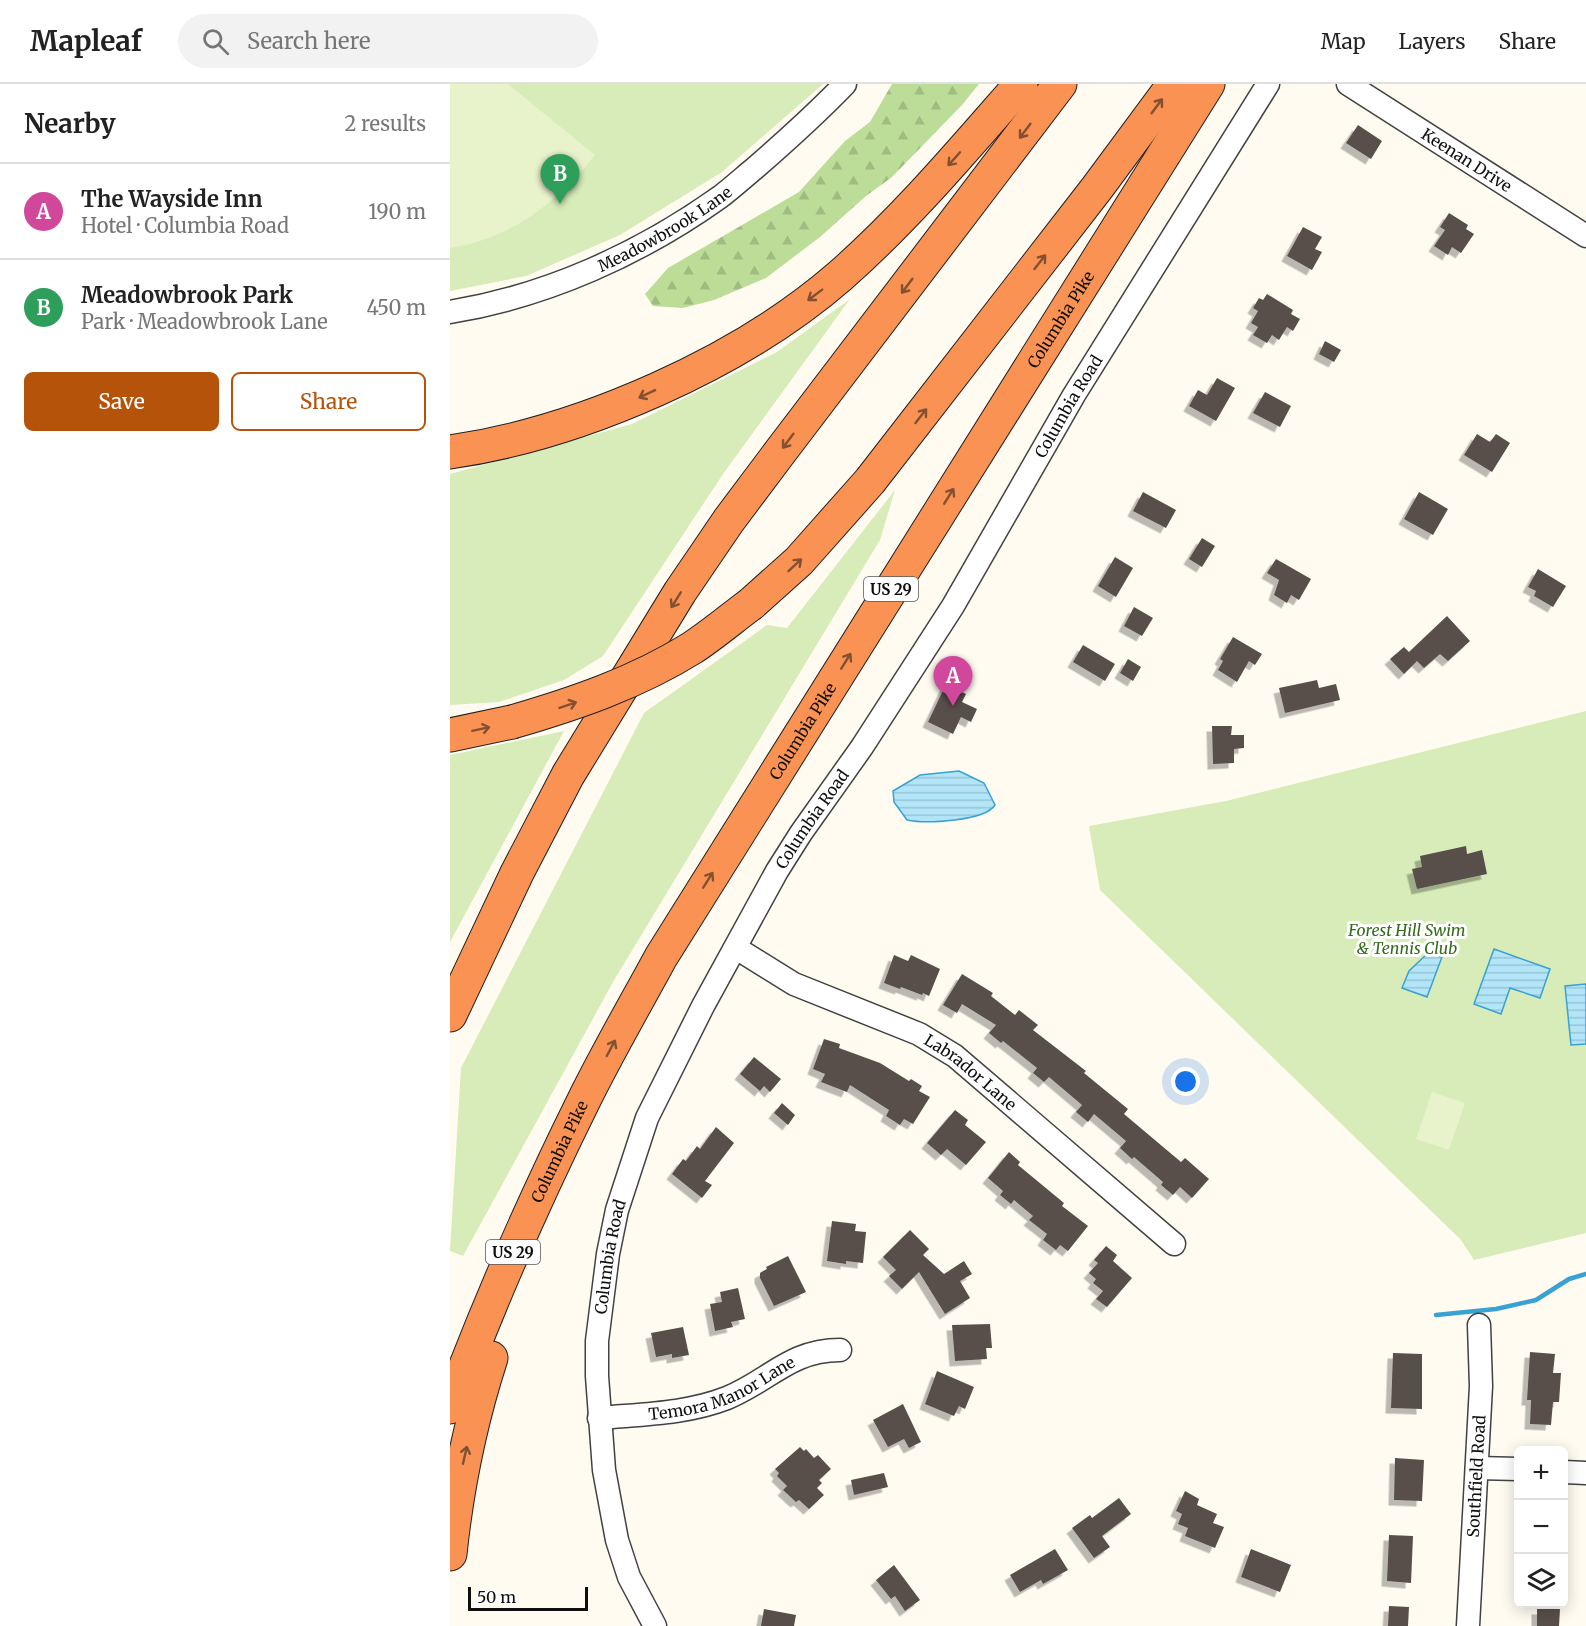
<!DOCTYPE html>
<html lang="en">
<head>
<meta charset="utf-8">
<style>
  :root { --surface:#fff; --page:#f2f2f2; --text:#222; --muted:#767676; --line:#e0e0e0; --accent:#b45309 }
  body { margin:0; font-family:Merriweather,serif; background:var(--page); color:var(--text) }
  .controls { position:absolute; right:18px; bottom:18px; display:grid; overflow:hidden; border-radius:9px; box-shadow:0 3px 15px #0003 }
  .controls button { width:54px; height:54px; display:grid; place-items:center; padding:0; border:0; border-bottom:2px solid var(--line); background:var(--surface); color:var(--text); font:30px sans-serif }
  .scale { position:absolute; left:18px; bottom:15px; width:120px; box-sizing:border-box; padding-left:6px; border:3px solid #0f0f0f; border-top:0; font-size:16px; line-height:21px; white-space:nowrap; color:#0f0f0f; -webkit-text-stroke:4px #fff; paint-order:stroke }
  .you { position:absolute; left:736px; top:998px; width:21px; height:21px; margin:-15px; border:4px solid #fff; border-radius:50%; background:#1a73e8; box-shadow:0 0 0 9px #1a73e833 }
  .badge { display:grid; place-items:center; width:39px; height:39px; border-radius:50%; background:var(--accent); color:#fff; font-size:20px; font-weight:700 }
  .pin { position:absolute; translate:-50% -50px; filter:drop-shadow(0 2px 3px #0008) }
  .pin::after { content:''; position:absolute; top:32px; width:21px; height:18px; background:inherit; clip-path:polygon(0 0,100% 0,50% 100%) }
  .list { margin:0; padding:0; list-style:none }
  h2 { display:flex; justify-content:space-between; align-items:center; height:78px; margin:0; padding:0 24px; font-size:26px }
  h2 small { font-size:20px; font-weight:400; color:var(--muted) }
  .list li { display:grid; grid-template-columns:39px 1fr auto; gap:18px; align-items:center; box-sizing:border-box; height:96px; padding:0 24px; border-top:2px solid var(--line) }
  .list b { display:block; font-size:22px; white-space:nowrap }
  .list p { margin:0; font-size:20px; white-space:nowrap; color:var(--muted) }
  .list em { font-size:20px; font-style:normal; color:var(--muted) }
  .actions { display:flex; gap:12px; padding:18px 24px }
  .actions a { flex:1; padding:14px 0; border:2px solid var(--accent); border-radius:9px; text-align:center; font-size:21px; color:var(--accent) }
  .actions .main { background:var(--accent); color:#fff }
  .icon { flex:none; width:33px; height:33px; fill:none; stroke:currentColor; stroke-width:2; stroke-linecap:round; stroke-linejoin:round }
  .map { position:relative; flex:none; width:1136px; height:1542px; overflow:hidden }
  header { display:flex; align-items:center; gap:36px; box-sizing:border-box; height:84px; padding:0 30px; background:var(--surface); border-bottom:2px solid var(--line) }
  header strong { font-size:28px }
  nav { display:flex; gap:33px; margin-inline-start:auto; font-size:21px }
  .search { width:420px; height:54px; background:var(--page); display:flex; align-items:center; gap:15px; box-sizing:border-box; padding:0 21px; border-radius:33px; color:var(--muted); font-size:22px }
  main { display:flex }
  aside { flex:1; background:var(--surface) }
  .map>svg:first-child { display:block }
</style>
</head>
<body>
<header>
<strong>Mapleaf</strong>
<div class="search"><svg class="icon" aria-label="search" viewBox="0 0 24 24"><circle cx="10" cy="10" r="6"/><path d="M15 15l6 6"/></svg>Search here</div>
<nav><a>Map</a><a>Layers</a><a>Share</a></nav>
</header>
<main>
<aside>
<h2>Nearby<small>2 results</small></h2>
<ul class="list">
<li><span class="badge" style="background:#d1479c">A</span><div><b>The Wayside Inn</b><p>Hotel · Columbia Road</p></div><em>190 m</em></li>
<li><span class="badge" style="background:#2e9e5b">B</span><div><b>Meadowbrook Park</b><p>Park · Meadowbrook Lane</p></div><em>450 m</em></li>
</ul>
<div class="actions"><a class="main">Save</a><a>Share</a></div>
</aside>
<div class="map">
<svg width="1136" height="1542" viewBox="0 0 1136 1542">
  <defs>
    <pattern id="forest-firs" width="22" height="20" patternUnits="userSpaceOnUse" patternTransform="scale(1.5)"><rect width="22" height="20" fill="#bcdd97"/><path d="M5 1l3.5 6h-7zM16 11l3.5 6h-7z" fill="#a0bc81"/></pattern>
    <pattern id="water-rules" width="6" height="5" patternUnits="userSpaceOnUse" patternTransform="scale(1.5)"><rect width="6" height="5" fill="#b3e5f9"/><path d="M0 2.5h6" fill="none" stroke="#99c3d4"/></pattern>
    <filter id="shadow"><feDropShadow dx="-5.5" dy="5.5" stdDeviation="0" flood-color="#0004"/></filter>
  </defs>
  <rect width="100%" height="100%" fill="#fffbf1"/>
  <path fill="#d7ecb8" d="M0,0H373L272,88L170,151L76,192L0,207Z
    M400,215L273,390L153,572L114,596L49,618L0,621V390L182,340L327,268Z
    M445,406L430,456L163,898L13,1172L0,1167L11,984L194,629L317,541L337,544Z
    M1136,627V1149L1024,1176L1011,1156L650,806L639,742L776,717Z
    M114,647L0,858V671Z"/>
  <path fill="url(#forest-firs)" d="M442,0H529L512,21L442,93L416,112L370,153L316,194L264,216L233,224L203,222L195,210L218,184L349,108L395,57L420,38Z"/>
  <path fill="#e8f2cb" d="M0,0H58L145,71C108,118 61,155 0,164Z
    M982,1008L1015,1019L999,1066L966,1055Z"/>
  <path fill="url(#water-rules)" stroke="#37a2d3" stroke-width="1.5" d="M509,687L534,699L545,721C535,737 476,740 457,736L444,718L443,707L470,691Z
    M1044,865L1100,885L1090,914L1060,904L1051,930L1024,920Z
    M979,868L992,873L977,913L952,904L959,887Z
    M1136,900V960L1121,961L1115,902Z"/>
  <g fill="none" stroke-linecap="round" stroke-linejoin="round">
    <path stroke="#37a2d3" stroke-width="4.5" d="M986,1231L1046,1225L1086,1216L1119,1195L1136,1190"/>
  </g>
  <path fill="#584f4b" filter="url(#shadow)" d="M908,41L932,57L921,75L896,59Z
    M999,129L1018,141L1016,145L1024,150L1011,169L1002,163L998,171L984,162L995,146L990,143Z
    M853,143L872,153L865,165L872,168L862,186L837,172Z
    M817,210L843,226L841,230L850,235L843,247L837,243L829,256L822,251L817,259L803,251L808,243L801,239L808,227L803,224L809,214L813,216Z
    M875,257L891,266L884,278L869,270Z
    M767,294L785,304L766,337L739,322L748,306L757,311Z
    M815,308L841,322L830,343L803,329Z
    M1027,350L1040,358L1046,350L1060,359L1042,388L1014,371Z
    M693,408L726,426L716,444L683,427Z
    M969,408L998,425L983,451L954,435Z
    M752,454L765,462L752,483L739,475Z
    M665,473L683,484L666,513L648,502Z
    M826,475L861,495L849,516L841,511L837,519L824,511L829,496L817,489Z
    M1088,485L1116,502L1103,523L1084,512L1086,507L1078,503Z
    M684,523L703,534L692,552L674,542Z
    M997,532L1020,557L998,577L990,570L974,584L967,577L954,590L940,575L954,563L959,568Z
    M783,553L812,570L805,581L799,577L787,598L768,586L773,577L770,575Z
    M633,561L665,580L655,597L623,578Z
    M678,575L691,583L683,597L670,589Z
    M867,596L869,604L886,600L890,616L835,629L829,604Z
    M496,600L516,610L512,618L527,625L521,638L511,633L503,650L478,638Z
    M762,642H782L781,651H794V664L784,665V679L763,680Z
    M1016,762L1017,770L1032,766L1037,790L967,805L962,785L972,783L970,772Z
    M444,871L458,877L461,871L490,885L479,912L473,909L472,911L451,903L450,905L434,899Z
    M512,890L543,909L541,912L565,931L569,926L588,941L583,946L636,987L634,989L678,1025L674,1030L731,1078L735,1074L759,1095L742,1114L730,1103L723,1111L711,1101L713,1098L684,1073L682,1075L670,1064L676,1057L644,1030L638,1038L626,1028L632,1021L599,993L594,998L583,989L587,984L553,957L551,959L539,949L546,941L512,920L507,929L493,921Z
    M374,955L390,960L389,964L430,979L459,997L461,995L472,1002L469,1007L480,1013L463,1040L454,1035L450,1041L436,1032L439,1026L400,1001L397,1008L371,998L375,990L363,985Z
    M304,973L331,995L320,1008L314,1002L310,1007L290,990Z
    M332,1019L345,1031L338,1041L324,1029Z
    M505,1026L518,1036L515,1041L536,1058L516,1081L497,1065L491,1071L477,1059Z
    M266,1043L284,1059L255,1097L262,1101L252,1114L222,1090L233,1075L236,1077L247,1062L250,1065Z
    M559,1068L570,1078L568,1081L614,1119L612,1122L638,1142L618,1167L610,1161L606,1166L593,1156L597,1150L579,1136L583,1132L564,1116L561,1120L550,1111L553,1107L538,1094Z
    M382,1137L406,1140L405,1147L416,1148L413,1179L396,1177V1180L377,1177Z
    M460,1146L479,1165L473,1171L494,1190L514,1177L522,1190L510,1197L520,1214L495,1230L469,1188L452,1205L439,1192L446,1186L433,1173Z
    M656,1162L667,1171L663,1177L682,1194L657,1223L646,1215L653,1207L643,1199L646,1195L639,1189L648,1179L644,1176Z
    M338,1172L356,1208L324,1222L310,1194V1189L317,1185L316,1183Z
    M288,1204L295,1235L281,1238L283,1243L265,1247L260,1220L272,1218L270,1208Z
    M540,1240L542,1264H536L537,1275L505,1277L502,1241Z
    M233,1243L239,1271L222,1274V1270L206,1273L201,1249Z
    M1080,1268L1105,1270L1103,1289H1111L1109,1318H1103L1101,1341L1080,1340L1081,1316H1077Z
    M943,1269L972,1270V1325L941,1324Z
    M487,1287L524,1303L515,1325L509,1322L504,1332L475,1320Z
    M453,1320L471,1358L459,1364L454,1355L438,1363L423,1336Z
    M350,1363L354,1367L356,1365L364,1374L368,1371L381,1385L369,1396L372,1399L367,1404L374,1411L359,1425L349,1416L346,1418L333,1406L337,1402L327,1392L329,1389L325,1385Z
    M945,1374L974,1376L972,1417L944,1416Z
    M434,1389L438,1403L404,1411L401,1396Z
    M735,1407L749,1415L747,1421L767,1430L763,1439L774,1443L765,1464L735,1452L738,1444L728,1440L732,1430L726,1427Z
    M669,1414L681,1430L652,1452L660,1463L644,1474L622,1444L640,1431L642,1434Z
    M939,1451L963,1452L961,1499L937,1497Z
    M605,1465L618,1486L593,1500L591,1496L570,1508L560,1491Z
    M801,1465L841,1481L830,1508L791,1493Z
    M444,1481L470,1516L455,1527L445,1512L441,1515L426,1496Z
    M939,1522L959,1523L958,1542H938Z
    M314,1525L346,1531L344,1542H311Z
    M1087,1525H1110L1109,1542H1087Z"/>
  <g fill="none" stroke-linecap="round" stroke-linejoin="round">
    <defs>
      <g id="minor">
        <path id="s1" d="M898,0L1136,152"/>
        <path id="s2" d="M0,228C97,212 190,170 270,113C282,104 294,93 305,84C336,57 367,29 395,0"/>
        <path id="s3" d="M286,864L344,900L469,950L505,972L724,1160"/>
        <path id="s4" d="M149,1334C192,1330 236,1330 277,1314C319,1297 340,1266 390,1266"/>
        <path d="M1027,1384L1068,1385"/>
        <path d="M1114,1388L1136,1389"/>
        <path id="s5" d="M205,1542L179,1493L167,1456L154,1386L147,1292V1257L158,1170L167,1126L197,1034L253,922L327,787L351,749L412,663L503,522L624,311L818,0"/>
        <path id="s6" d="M1018,1542L1031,1302L1029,1241"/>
      </g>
      <g id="highway">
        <path d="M0,368C131,349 290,279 390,192C456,134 513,66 571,0"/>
        <path d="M301,520L349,477L420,397L647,104L724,0"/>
        <path d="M0,651L62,638"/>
        <path d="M0,931L67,789L118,691L230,508L279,436L330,368L610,0"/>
        <path id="s7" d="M0,1323C39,1219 84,1117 133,1018C157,969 185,921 211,873L758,0"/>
        <path d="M0,1470C7,1403 20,1339 41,1274"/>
      </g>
    </defs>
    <use href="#minor" stroke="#424242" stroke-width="25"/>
    <use href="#highway" stroke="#202020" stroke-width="35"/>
    <use href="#minor" stroke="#fff" stroke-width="22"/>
    <use href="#highway" stroke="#fa9254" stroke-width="33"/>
    <defs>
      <path id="highway-bridge" d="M62,638C124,620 186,599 242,564C262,551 282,534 301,520"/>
    </defs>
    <use href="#highway-bridge" stroke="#202020" stroke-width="35" stroke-linecap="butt"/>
    <use href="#highway-bridge" stroke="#fa9254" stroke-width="33"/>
  </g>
  <defs><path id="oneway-shaft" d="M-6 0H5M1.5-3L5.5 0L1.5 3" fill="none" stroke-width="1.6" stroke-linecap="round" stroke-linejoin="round" transform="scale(1.5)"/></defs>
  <g stroke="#845032">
    <use href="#oneway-shaft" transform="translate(707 22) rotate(-53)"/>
    <use href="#oneway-shaft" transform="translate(575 47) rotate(127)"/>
    <use href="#oneway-shaft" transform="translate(504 75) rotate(132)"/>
    <use href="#oneway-shaft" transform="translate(590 178) rotate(-52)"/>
    <use href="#oneway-shaft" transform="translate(457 202) rotate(127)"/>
    <use href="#oneway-shaft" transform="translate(365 211) rotate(143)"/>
    <use href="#oneway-shaft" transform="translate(197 310) rotate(155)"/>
    <use href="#oneway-shaft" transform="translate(471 332) rotate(-52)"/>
    <use href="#oneway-shaft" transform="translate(338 357) rotate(127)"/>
    <use href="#oneway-shaft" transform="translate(499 412) rotate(-58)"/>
    <use href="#oneway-shaft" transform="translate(345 481) rotate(-43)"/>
    <use href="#oneway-shaft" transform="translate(226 516) rotate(122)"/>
    <use href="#oneway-shaft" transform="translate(396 577) rotate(-58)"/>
    <use href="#oneway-shaft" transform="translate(118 621) rotate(-19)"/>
    <use href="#oneway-shaft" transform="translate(31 645) rotate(-12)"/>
    <use href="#oneway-shaft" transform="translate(258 796) rotate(-58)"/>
    <use href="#oneway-shaft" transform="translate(161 964) rotate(-62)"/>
    <use href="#oneway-shaft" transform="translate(15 1371) rotate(-77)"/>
  </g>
  <g text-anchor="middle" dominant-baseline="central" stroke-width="6" stroke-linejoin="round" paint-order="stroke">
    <g fill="#fff" stroke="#575757" stroke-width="1.5">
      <rect x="414" y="493" width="54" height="24" rx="4.5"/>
      <rect x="36" y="1156" width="54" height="24" rx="4.5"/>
    </g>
    <g font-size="15" font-weight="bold" fill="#0f0f0f">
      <text x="441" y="505">US 29</text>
      <text x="63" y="1168">US 29</text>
    </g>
    <g font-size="16" fill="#0f0f0f" stroke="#fff">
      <text stroke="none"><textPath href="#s1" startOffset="141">Keenan Drive</textPath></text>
      <text stroke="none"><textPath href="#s2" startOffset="232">Meadowbrook Lane</textPath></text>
      <text stroke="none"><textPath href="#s7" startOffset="1250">Columbia Pike</textPath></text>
      <text stroke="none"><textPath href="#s5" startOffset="1352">Columbia Road</textPath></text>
      <text stroke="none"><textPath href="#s7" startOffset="764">Columbia Pike</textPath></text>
      <text stroke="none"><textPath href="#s5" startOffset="866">Columbia Road</textPath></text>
      <text stroke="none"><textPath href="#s3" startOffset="267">Labrador Lane</textPath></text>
      <text stroke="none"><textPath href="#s7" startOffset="278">Columbia Pike</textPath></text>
      <text stroke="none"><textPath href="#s5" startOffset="380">Columbia Road</textPath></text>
      <text stroke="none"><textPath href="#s4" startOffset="128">Temora Manor Lane</textPath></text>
      <text stroke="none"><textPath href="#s6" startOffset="150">Southfield Road</textPath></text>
    </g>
    <g font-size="16" font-style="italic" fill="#336a1c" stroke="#fff">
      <text x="957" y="846">Forest Hill Swim<tspan x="957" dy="18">&amp; Tennis Club</tspan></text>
    </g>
  </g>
</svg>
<div class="controls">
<button>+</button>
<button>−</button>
<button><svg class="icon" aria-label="layers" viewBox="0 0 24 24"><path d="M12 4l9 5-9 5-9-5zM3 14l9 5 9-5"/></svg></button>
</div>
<div class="scale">50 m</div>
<div class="you"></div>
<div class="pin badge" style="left:503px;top:622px;background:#d1479c">A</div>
<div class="pin badge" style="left:110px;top:120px;background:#2e9e5b">B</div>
</div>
</main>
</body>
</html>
